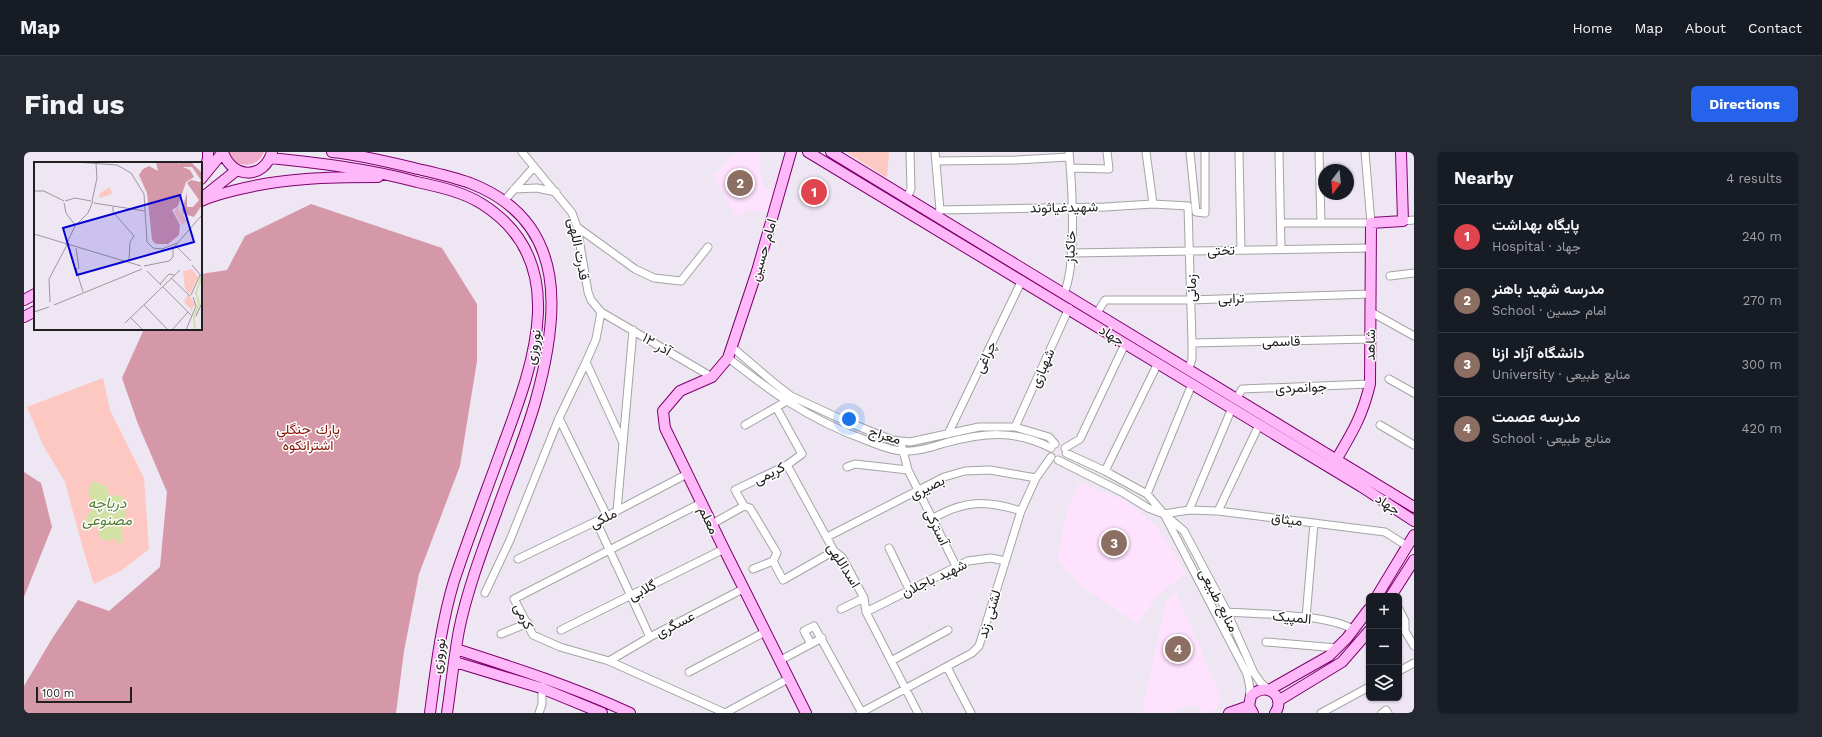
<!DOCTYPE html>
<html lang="en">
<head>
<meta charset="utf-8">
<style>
  :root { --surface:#171b24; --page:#242831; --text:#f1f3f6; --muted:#9ea1a6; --line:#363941; --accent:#2563eb }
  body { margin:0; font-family:"Work Sans",Vazirmatn,sans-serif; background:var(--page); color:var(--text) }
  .controls { position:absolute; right:12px; bottom:12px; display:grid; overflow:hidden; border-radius:6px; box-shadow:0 1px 3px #0004 }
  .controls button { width:36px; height:36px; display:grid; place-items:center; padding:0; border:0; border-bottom:1px solid var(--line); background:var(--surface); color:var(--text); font:20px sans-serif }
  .compass { position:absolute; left:1294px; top:12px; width:36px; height:36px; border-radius:50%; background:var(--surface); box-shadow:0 1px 3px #0004; rotate:196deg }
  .scale { position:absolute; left:12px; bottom:10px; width:96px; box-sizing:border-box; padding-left:4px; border:2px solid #202020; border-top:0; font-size:11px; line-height:14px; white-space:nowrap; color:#202020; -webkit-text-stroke:3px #fff; paint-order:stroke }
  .you { position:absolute; left:825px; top:267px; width:14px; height:14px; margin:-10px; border:3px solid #fff; border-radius:50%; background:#1a73e8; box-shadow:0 0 0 6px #1a73e833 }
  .badge { display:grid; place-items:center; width:26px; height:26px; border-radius:50%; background:var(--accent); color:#fff; font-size:13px; font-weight:700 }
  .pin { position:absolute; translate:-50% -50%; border:2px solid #fff; box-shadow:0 1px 4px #0006 }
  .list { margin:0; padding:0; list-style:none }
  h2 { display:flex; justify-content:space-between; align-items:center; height:52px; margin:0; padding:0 16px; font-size:17px }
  h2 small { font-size:13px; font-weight:400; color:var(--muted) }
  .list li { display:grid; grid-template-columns:26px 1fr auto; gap:12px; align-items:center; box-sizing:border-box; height:64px; padding:0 16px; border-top:1px solid var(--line) }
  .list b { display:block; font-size:15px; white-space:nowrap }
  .list p { margin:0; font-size:13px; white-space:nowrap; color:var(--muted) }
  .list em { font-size:13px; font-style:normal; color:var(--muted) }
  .icon { flex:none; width:22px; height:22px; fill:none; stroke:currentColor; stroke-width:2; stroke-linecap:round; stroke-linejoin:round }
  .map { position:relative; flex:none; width:1390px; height:561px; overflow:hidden; border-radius:6px }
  header { display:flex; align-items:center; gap:24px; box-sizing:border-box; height:56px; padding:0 20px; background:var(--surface); border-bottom:1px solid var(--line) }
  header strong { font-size:19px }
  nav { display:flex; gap:22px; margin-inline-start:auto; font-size:14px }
  .intro { display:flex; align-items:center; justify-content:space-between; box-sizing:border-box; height:96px; padding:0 24px }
  h1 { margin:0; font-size:28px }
  .button { padding:10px 18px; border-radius:6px; background:var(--accent); color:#fff; font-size:14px; font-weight:700 }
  main { display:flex; gap:24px; padding:0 24px }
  aside { flex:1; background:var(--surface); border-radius:6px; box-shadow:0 1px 3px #0004 }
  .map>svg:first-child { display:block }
</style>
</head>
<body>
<header>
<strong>Map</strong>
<nav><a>Home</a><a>Map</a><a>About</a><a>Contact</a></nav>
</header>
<div class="intro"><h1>Find us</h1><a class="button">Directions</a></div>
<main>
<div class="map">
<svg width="1390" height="561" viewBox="0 0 1390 561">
  <rect width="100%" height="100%" fill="#eee6f2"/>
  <path fill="#ffe2fe" d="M712,0H735L737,27L741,35L752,43L746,60L725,58L712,65L689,24Z
    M1055,331L1102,349L1133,375L1162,421L1133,444L1113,472L1055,432L1033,407L1044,357Z
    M1152,440L1197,545L1192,557L1183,561H1178L1173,553H1165L1145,561H1118L1142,449Z"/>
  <path fill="#efa9ca" d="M205,0H240C234,17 211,17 205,0Z"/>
  <path fill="#d498a8" d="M287,52L418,96L453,152V209L436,314L395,422L380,499L372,561H0V534L29,485L54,448L85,459L136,415L143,340L114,272L98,226L120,177H177V122L203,118L221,84Z
    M0,320L17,331L28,375L0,445Z"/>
  <path fill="#fdc8c2" d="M822,0H865L863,26Z
    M79,226L86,258L120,326L125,397L98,418L70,432L59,397L41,330L19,293L3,255Z"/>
  <path fill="#d2e2a4" d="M68,329L84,335L83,343L99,344L102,369L97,376L98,383L96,394L91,386L84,389L75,386V375L66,374L61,367L67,359L68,349L64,341Z"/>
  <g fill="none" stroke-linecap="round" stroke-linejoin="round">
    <defs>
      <path id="street" d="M498,0L548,61L553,75L564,140L567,148L577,160L688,225
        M911,0L916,58L914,61
        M1122,0L1129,52
        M1166,0L1172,60L1181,61V0
        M1215,0L1217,98
        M1255,0L1257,97
        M1295,0L1297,70
        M912,9L992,8L1045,5
        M1046,16L1085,17L1083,0
        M490,37L513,36L532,40
        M883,46L887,37L886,0
        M479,50L510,15
        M916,58L1081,55L1129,52L1164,54L1168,191V207L1165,216
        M1379,69L1390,68
        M1257,71H1347L1341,0
        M553,75L611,117L630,126L657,129L684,95
        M1047,101L1347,96
        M1366,124L1390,121
        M1040,141C1053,113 1048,32 1045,0
        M1347,160L1390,184
        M1073,161L1081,148H1166L1347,142
        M1168,191L1346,187
        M708,195L749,230L767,244L819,268L868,288L886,290L955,275H991L1025,285L1031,292
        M704,206C723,220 742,236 763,249C788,265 816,279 844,289C855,293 868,299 879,299C893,300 908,295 921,291C959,281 991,277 1027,296
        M562,210L599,291
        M1365,227L1390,241
        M1213,246L1218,237L1346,232
        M535,266L583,364
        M721,273L763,249
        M1356,273L1390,293
        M991,275L1045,156
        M924,282L998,128
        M878,295L884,318L932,414
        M1041,296L1056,287L1101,192
        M1042,301L1081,319L1123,342L1140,362L1160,379L1203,460L1230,521L1237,531L1245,538
        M1034,308L1098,340L1124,356L1140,362L1223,522L1226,536L1225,548
        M763,313L810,399L818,405L840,446L842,460L894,561
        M823,315L831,312L884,318
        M1081,319L1134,211
        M1123,342L1168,232
        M677,351L490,447L509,483L536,495L585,509L701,561
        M720,354L726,356L753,401L749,409L759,428L810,399
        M1165,358L1208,256
        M593,359L609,178
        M1194,359L1235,273
        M1140,362L1165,358L1194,359L1361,380L1383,394
        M908,367C940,348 962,348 997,359
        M572,369L626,485
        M688,372L720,354L711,338L763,313L778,302L752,255
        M803,385L920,325L941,319L966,318L1012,326
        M865,396L885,437
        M494,407L583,364L663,322
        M729,417L749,409
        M461,441L486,388L535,266L562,210L572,187L577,160
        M817,457L840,446
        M1375,457L1381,469V479L1390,494
        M842,460L944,409L967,406L981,409
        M1203,460C1235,462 1305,462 1330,478
        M1282,466L1290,371
        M537,478L700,397
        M477,482L504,471
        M1242,490L1313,496
        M787,492L780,479L790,474L838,561
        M585,509L626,485L719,437
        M755,509L798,486
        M867,509L924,478
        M923,515L947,561
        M1375,519L1390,511
        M665,520L741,480
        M515,561L518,552V534
        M701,561L764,527
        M836,561L948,501L955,494L997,359L1012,326L1027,305
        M1297,561L1345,535
        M1358,561L1362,558L1364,561"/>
      <path id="secondary" d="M199,0C208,27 240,28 248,0
        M308,0C337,3 365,10 394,17C411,21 429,25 446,31C547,70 535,166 511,251C500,289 485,324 472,361C458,399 443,439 435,478C430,506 427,534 423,561
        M767,0L733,119L704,206L688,225L656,239L639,259L641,276L700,397L782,561
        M784,0L1338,335L1390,369
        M807,0L1390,355
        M246,6C296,11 345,17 393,30C416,35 439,40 458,52C550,110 508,215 478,296C462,340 445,384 430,429C417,472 412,516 406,561
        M179,21L184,7V0
        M177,27L199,0
        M179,45L213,18
        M177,49C188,44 200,41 212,38C259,26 305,25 354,25
        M0,148L11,142
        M0,165L11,159
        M1312,308C1328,281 1339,263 1346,232L1347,71L1379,69L1377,0
        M1353,444L1390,383
        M1367,444L1390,408
        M432,497C491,516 550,535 606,561
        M431,510L517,536L578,561
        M1245,538L1305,504L1323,486L1345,457
        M1254,549L1318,510L1345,479
        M1205,561L1225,554
        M1229,561L1225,554L1227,544C1242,528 1263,545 1251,561"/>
    </defs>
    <use href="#street" stroke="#a4a4a4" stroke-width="9"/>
    <use href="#secondary" stroke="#7f006e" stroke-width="12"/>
    <use href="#street" stroke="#fff" stroke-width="7"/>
    <use href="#secondary" stroke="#feb8f9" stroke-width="10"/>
  </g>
  <g text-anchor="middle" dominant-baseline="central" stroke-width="3" stroke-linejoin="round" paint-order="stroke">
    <g font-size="14" fill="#202020" stroke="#fff">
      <text transform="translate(1040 55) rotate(-1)">شهید‌غیاثوند</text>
      <text transform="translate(1046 95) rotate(-87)">خاکباز</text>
      <text transform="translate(555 97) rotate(79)">قدرت اللهی</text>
      <text transform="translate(739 98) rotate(-74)">امام حسین</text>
      <text transform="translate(1197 98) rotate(-2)">تختی</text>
      <text transform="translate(1167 136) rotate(-90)">زمانی</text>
      <text transform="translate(1207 146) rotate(-2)">ترابی</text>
      <text transform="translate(1088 183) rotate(32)">جهاد</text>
      <text transform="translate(1257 189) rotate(-1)">قاسمی</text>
      <text transform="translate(633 192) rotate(31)">۱۲ آذر</text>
      <text transform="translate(1346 193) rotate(-89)">شاهد</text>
      <text transform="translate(509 195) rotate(-80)">نوروزی</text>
      <text transform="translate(961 205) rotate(-64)">چراغی</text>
      <text transform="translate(1018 216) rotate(-66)">شهبازی</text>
      <text transform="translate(1277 235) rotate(-2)">جوانمردی</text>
      <text transform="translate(861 283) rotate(17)">معراج</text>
      <text transform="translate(745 321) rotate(-27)">کریمی</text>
      <text transform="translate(903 335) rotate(-26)">بصیری</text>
      <text transform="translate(1364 352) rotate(34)">جهاد</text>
      <text transform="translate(579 366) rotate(-27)">ملکی</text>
      <text transform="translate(1263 367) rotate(8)">میثاق</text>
      <text transform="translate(685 368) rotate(64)">معلم</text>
      <text transform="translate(913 375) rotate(64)">آسترکی</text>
      <text transform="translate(820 413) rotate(58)">اسداللهی</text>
      <text transform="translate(910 426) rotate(-25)">شهید باجلان</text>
      <text transform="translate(618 438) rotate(-27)">گلابی</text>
      <text transform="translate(1195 448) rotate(63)">منابع طبیعی</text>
      <text transform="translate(965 462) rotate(-73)">لشنی زند</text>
      <text transform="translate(500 464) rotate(64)">کرمی</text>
      <text transform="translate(1268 465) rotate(5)">المپیک</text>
      <text transform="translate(651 472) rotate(-27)">عسگری</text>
      <text transform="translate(414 504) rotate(-82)">نوروزی</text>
    </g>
    <g font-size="14" fill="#891204" stroke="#fff">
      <text x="284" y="277">پارك جنگلي<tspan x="284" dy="16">اشترانكوه</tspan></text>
    </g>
    <g font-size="15" font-style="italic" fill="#567e33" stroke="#fff">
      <text x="83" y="351">دریاچه<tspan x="83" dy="17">مصنوعی</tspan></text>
    </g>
  </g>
  <g transform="translate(10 10)">
    <rect width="168" height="168" fill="#eee6f2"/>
    <path d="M122,0H142L147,4L143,0H157L168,11V43L160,55L150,52L148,49L153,30V45H159L165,38L153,21L157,18L166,20L167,18L158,5H149L156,8L160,15L152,20L144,44L138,48L146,63L145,73L134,82H122L118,78L113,31L105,13L109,7L115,4L124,9Z" fill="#d498a8"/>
    <path d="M76,25L78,32L65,36L66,31ZM143,45L153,59L148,63L140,50ZM158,107L164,115L156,132L151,127L149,109ZM154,132L161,142L156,151L157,147L150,140Z" fill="#fdc8c2"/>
    <path fill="none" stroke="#d2e2a4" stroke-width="2" d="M161,168L160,156L165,142L162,131L168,113"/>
    <path fill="none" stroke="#9c979e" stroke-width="1" d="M41,0L83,3L97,11L110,32L113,80L119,86L129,87M0,29H10L30,39M31,39L41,36L57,39M58,39L63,16L62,2M30,41L32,51L41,63M60,41L111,49M79,45V50L100,74L96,80L95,99M43,62L54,51L59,39M0,72L107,104M32,83L41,64M141,84L168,53M143,85L157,99M42,86L45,106L42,107L49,130M128,87L143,81M158,103L168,115M110,104L135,99L139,95V87M113,109L127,123M137,116L156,134M126,122L135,112L140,113M129,125L157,153M157,133L166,113M16,140L15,117L33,83M20,143L108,107M110,143L134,168M0,150L15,145M162,154L168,141M97,156L109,168M91,161L146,108M138,168L154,150M152,168L162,144L159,135"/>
    <path fill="#0500d1" fill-opacity="0.15" stroke="#0500d1" stroke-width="2" d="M146,33L160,80L43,113L29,66Z"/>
    <rect width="168" height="168" fill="none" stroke="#202020" stroke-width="2"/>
  </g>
</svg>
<div class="controls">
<button>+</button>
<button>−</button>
<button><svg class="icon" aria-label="layers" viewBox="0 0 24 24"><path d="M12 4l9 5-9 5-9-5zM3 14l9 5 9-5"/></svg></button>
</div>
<svg class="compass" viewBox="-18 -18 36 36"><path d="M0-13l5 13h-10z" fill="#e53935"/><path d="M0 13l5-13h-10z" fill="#9ea1a6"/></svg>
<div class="scale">100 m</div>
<div class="you"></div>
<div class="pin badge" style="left:790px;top:40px;background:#e0444e">1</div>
<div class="pin badge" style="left:716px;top:31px;background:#8d6e63">2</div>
<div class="pin badge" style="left:1090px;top:391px;background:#8d6e63">3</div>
<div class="pin badge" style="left:1154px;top:497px;background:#8d6e63">4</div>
</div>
<aside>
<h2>Nearby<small>4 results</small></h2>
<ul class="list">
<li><span class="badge" style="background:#e0444e">1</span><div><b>پایگاه بهداشت</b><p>Hospital · جهاد</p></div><em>240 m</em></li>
<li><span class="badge" style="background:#8d6e63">2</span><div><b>مدرسه شهید باهنر</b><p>School · امام حسین</p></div><em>270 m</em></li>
<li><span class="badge" style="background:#8d6e63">3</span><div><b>دانشگاه آزاد ازنا</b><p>University · منابع طبیعی</p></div><em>300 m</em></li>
<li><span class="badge" style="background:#8d6e63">4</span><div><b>مدرسه عصمت</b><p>School · منابع طبیعی</p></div><em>420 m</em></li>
</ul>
</aside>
</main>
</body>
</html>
